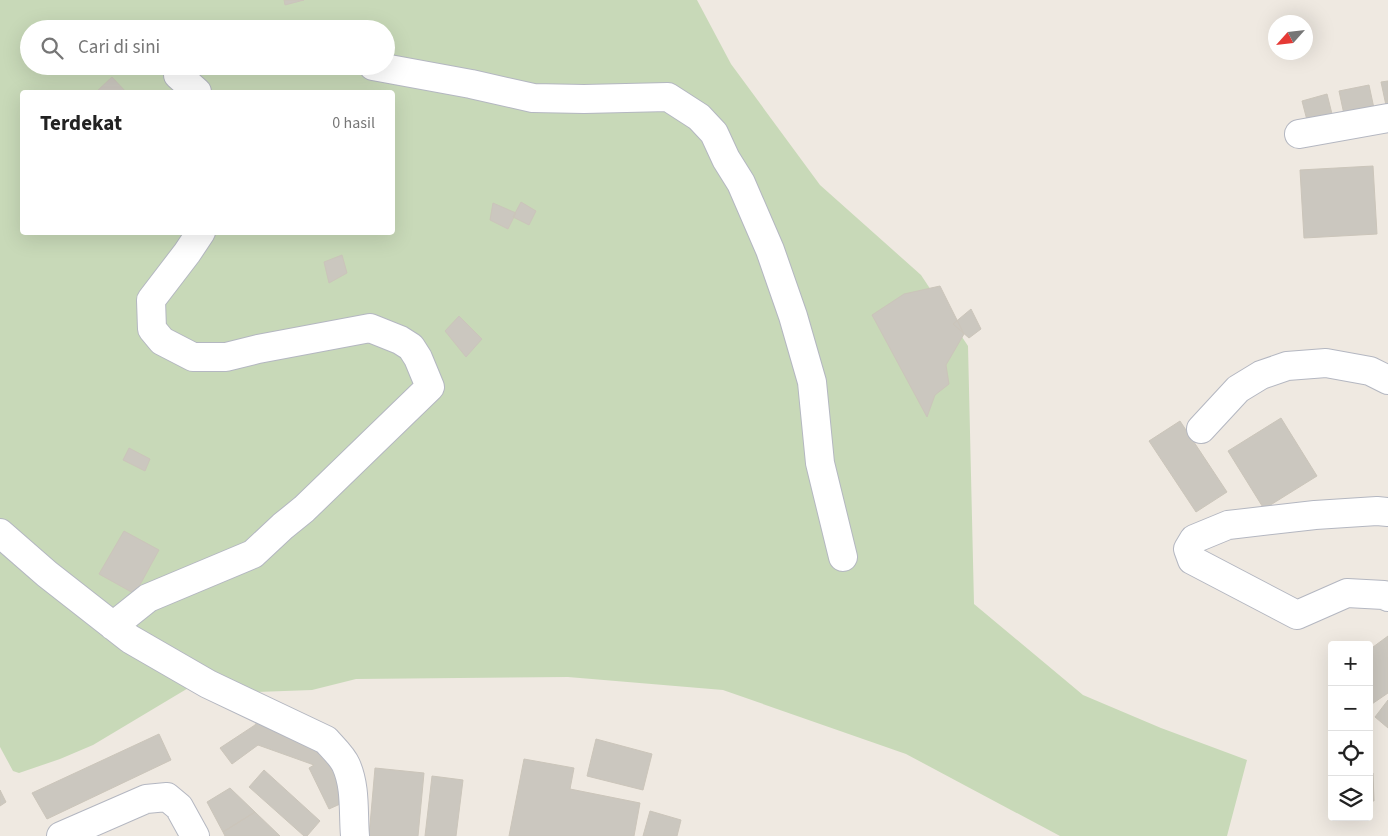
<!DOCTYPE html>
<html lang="id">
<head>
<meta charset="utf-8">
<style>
  :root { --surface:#fff; --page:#f2f2f2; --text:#222; --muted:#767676; --line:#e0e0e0 }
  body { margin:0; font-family:"Source Sans 3",sans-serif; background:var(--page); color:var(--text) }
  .controls { position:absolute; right:15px; bottom:15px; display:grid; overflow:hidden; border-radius:5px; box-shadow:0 5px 20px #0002 }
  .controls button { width:45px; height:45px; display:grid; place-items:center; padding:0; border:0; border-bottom:1px solid var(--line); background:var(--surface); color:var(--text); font:25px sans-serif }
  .compass { position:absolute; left:1268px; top:15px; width:45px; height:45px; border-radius:50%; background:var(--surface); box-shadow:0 5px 20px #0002; rotate:243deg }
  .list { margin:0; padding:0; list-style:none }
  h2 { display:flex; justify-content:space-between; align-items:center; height:65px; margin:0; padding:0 20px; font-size:21px }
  h2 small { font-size:16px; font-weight:400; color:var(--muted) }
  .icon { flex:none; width:28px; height:28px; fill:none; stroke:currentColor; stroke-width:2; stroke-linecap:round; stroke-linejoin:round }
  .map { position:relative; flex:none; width:1388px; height:836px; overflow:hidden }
  .search { position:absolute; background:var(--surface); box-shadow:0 5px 20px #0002; left:20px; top:20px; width:375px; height:55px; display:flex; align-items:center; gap:12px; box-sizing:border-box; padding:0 18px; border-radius:28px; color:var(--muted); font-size:19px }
  .panel { position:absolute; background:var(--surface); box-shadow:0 5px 20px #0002; left:20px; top:90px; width:375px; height:145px; border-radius:5px }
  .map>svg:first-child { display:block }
</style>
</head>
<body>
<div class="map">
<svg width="1388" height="836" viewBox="0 0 1388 836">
  <rect width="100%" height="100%" fill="#efe9e1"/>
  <path fill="#c8d9b8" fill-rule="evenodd" d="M0,0H697L731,64L820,185L921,275L968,346L974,604L1083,695L1161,728L1247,760L1227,836H1060L906,754L723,690L568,677L356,679L312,690L256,692L135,633L0,522ZM29,29H386V66H29ZM22,92H392V232H22Z
    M0,542L195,684L93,745L60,759L19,773L13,771L0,747Z"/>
  <path fill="#cbc7bf" stroke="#cbc5ba" d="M284,0H304L285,5Z
    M112,77L126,92H96Z
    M1388,81V110H1387L1381,82Z
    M1369,85L1375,113L1345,119L1339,91Z
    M1327,94L1333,118L1308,124L1302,101Z
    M1373,166L1377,234L1304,238L1300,170Z
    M521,202L536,211L529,225L513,217Z
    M493,203L516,213L508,229L490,220Z
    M342,255L347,273L329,283L324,262Z
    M940,286L964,334L946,365L949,384L935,395L927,417L872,315L904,294Z
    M971,309L981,329L969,338L953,324Z
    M459,316L482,339L466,357L445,331Z
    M1281,418L1317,476L1264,509L1228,451Z
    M1180,421L1227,492L1196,512L1149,441Z
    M129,448L150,459L145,471L123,460Z
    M124,531L159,550L135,594L99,574Z
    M1388,636V693L1369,706V650Z
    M1388,700V728L1375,717Z
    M257,722L334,754L349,800L329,809L309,768L314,765L258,745L232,764L220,748L255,725Z
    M159,734L171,760L47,819L32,793Z
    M596,739L652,754L643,790L587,776Z
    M524,759L574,768L570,789L640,803L634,836H509Z
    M375,768L424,773L418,836H369Z
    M264,770L320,821L307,836H304L249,787Z
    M1369,773H1373L1374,801H1369Z
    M432,776L463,780L456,836H425Z
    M230,788L255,812L223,832L207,802Z
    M0,790L6,802L0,806Z
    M650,811L681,820L677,836H643Z
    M255,812L280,836H225L223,832Z"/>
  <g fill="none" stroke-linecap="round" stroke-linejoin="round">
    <defs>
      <path id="minor" d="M178,66V75L197,92
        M373,66L471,84L533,98L584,99L668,97L699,117L714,133L726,159L741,183L770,250L793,316L812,382L820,463L843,557
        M1299,134L1388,118
        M1201,429L1238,389L1261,375L1287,366L1326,363L1370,371L1388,380
        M1388,512L1377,511L1315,515L1228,525L1194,539L1188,549L1192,560L1297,615L1347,593L1384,595L1388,597
        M0,533L47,574L130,639L208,684L326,740C333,748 342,756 346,765C356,787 353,813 355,836
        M113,626L148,598L253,554L283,526L304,509L430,387L418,358L411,347L400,340L370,328L258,349L226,357H193L162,341L152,329L151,300L187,253L201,232
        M61,836L146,799L167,797L179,807L195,836"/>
    </defs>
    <use href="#minor" stroke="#b4b7c1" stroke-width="30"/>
    <use href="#minor" stroke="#fff" stroke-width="28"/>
  </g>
</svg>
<div class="controls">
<button>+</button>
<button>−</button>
<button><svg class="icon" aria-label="locate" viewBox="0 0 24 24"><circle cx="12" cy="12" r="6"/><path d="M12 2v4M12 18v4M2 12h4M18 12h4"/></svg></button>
<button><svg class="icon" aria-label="layers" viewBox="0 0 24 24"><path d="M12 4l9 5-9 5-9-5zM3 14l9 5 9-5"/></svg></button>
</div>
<svg class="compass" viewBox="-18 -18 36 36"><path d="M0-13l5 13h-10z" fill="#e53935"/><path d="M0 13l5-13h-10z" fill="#767676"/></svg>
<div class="search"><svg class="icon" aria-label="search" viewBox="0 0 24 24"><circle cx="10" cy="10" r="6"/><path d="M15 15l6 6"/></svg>Cari di sini</div>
<section class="panel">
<h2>Terdekat<small>0 hasil</small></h2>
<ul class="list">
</ul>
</section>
</div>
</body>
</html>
